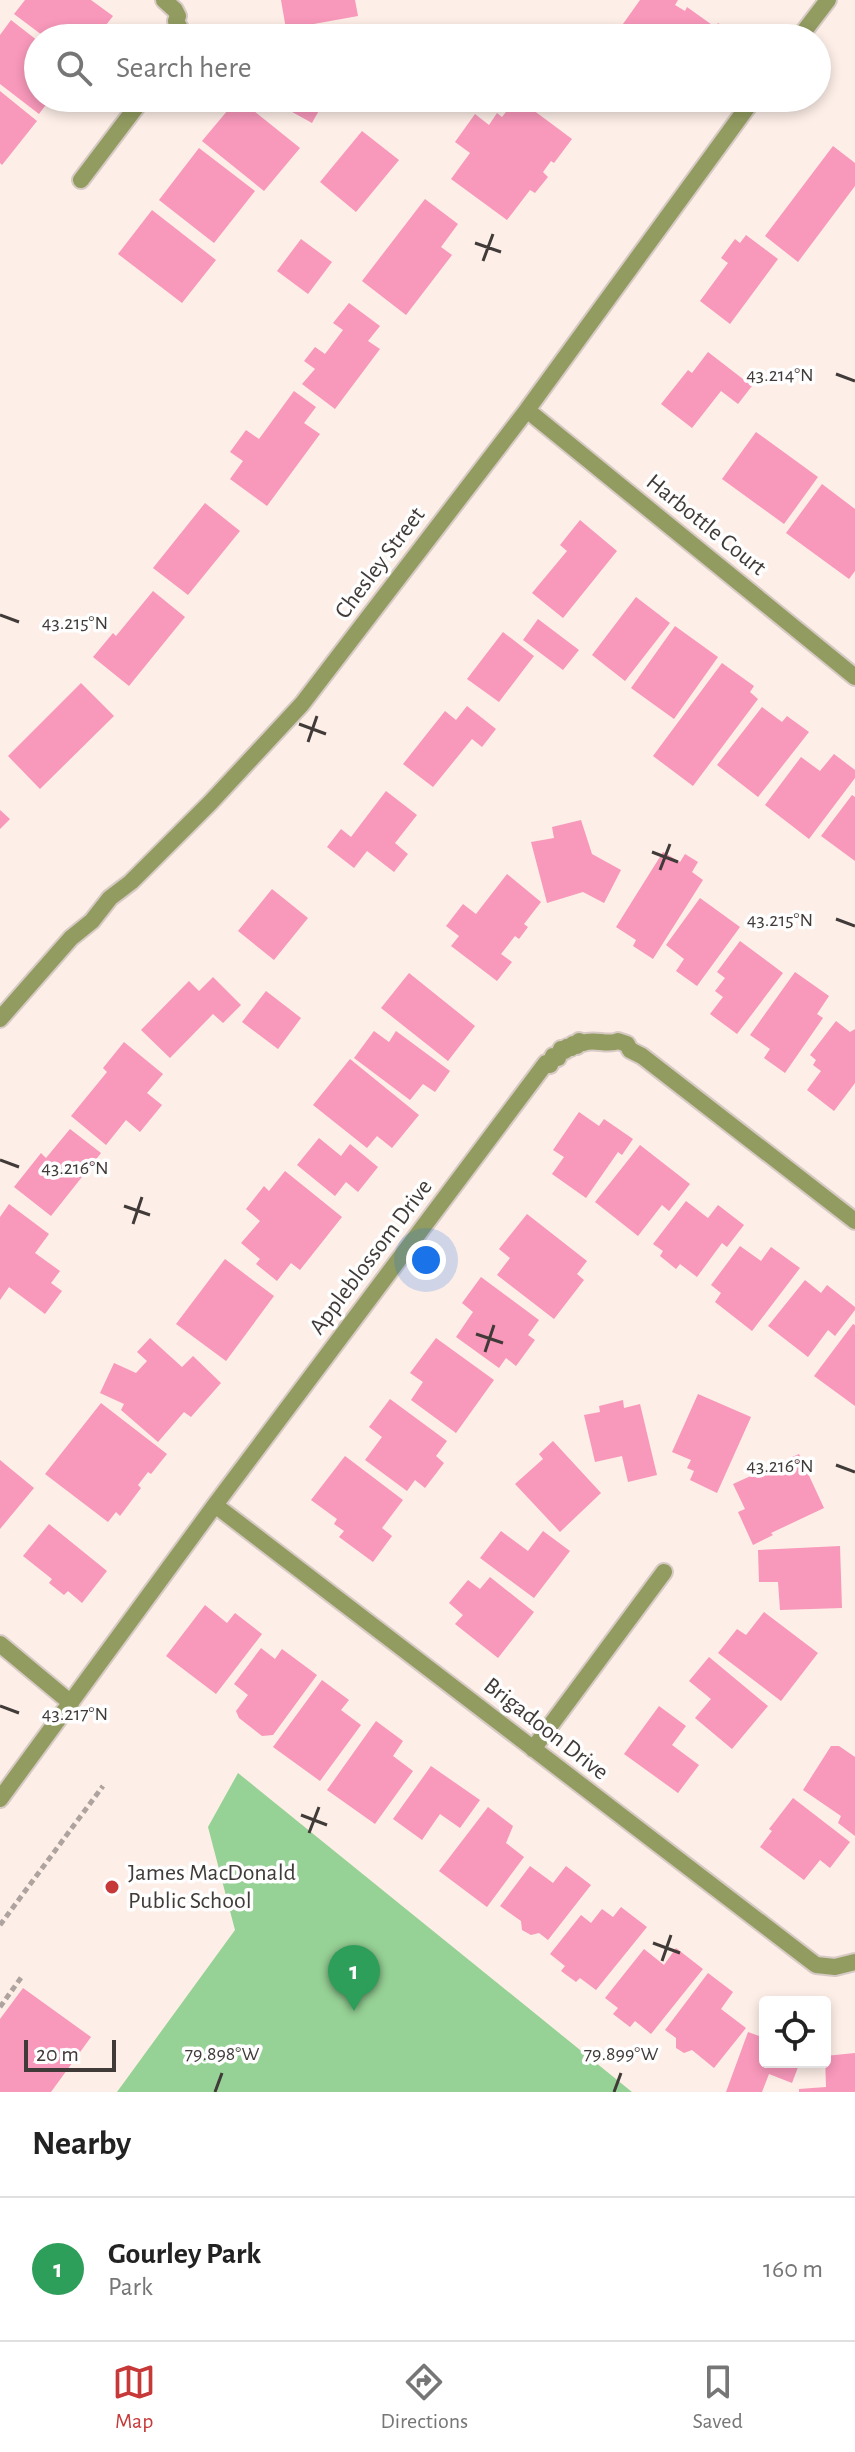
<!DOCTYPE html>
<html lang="en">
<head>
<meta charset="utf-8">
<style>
  :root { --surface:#fff; --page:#f6f6f6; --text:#222; --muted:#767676; --line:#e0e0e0; --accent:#c73838 }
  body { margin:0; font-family:"Alegreya Sans",sans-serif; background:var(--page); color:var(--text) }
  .controls { position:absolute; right:24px; bottom:24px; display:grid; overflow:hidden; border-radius:8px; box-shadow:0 4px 12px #0003 }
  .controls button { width:72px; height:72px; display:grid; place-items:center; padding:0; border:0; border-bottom:2px solid var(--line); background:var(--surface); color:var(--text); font:40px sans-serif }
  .scale { position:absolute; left:24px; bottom:20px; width:92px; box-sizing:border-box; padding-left:8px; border:4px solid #403a38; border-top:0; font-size:22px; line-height:28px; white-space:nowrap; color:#403a38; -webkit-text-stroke:6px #fefefe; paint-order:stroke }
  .you { position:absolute; left:426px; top:1260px; width:28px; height:28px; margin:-20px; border:6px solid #fff; border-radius:50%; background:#1a73e8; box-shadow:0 0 0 12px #1a73e833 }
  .badge { display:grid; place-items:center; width:52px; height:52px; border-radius:50%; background:var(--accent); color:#fff; font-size:26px; font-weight:700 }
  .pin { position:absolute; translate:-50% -66px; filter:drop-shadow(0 2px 4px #0008) }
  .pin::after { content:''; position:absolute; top:42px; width:28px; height:24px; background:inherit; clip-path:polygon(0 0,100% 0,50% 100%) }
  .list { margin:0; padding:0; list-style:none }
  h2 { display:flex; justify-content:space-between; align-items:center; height:104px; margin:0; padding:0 32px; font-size:34px }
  h2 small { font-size:26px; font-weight:400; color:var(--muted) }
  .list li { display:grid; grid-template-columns:52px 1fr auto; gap:24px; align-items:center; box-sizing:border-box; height:144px; padding:0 32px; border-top:2px solid var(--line) }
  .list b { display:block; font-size:30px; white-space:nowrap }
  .list p { margin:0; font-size:26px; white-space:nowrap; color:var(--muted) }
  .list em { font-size:26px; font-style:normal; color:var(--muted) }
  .icon { flex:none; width:44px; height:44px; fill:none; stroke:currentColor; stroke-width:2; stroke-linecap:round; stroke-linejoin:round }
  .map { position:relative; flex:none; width:855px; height:2092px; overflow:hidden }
  .search { position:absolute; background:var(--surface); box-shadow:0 4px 12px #0003; left:24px; right:24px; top:24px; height:88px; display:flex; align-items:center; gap:20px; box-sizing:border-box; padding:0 28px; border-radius:44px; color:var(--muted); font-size:30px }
  .sheet { height:248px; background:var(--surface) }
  nav { display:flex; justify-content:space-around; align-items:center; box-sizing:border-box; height:112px; border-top:2px solid var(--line); background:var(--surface); font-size:22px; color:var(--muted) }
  nav a { display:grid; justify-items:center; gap:4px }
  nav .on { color:var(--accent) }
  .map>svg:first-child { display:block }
</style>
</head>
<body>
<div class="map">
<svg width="855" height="2092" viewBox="0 0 855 2092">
  <rect width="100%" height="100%" fill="#fdeee7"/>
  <path fill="#96d195" d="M238,1773L632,2092H117L235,1930L208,1827Z"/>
  <path fill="#f898ba" d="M25,0H91L113,16L96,38H46L14,14Z
    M281,0H355L358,16L286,29Z
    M640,0H678L675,5L685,11L687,7L715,27L718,23L736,35L734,38H613Z
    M11,20L38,41V98H51L39,114L0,84V35Z
    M0,91L37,121L2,165L0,163Z
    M238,98L300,148L264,191L202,141Z
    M267,98H326L312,123Z
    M517,98L572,139L554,163L551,161L543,172L548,177L535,193L530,190L507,220L451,179L470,153L455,142L475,114L489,125L497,113L502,117Z
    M362,131L399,160L356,212L320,182Z
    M833,146L855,163V186L798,262L765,236Z
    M199,148L255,191L214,243L159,200Z
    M425,199L458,224L441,247L452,255L406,315L362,281Z
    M152,210L216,260L182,303L118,254Z
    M746,235L778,259L730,324L700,301L728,263L721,258L735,239L740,243Z
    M301,239L332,262L308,294L277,271Z
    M349,303L380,326L368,341L380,349L335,409L302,384L315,369L304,361L315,347L325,354L343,330L333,323Z
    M708,352L752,386L738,404L721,391L692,428L661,404L688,370L692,373Z
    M294,391L316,407L304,423L320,434L267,506L230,479L243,461L230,452L246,430L259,439Z
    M756,432L818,477L784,524L722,479Z
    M822,484L855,509V571L849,579L786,533Z
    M205,503L240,531L188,595L153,568Z
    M580,520L617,551L563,618L532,593L567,551L560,545Z
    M153,591L185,617L129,686L93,657L113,633L116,636Z
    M636,597L670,623L625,681L592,655Z
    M538,619L579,650L563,670L523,640Z
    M675,626L718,657L674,719L631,688Z
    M503,632L534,656L499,702L467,679Z
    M722,663L754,686L750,692L758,699L693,786L653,756Z
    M81,683L114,716L40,789L8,756Z
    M467,706L496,729L482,747L472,739L433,787L403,764L445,711L456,720Z
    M762,707L782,722L787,716L809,732L758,797L717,765Z
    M834,754L855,770V778L809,839L765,805L801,757L820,771Z
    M386,791L417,815L395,843L408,854L394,872L367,851L354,868L327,847L341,829L351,837Z
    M852,795L855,797V861L821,836Z
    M0,810L10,819L0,829Z
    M581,820L592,854L621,870L604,903L583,892L547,903L531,842L554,838L552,827Z
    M663,852L680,862L685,854L698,862L692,872L703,880L653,959L633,946L636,940L616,927Z
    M507,874L541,902L524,924L528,927L519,939L515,936L501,954L512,962L497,981L451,946L459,936L446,926L463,904L476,914Z
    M272,889L308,918L274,960L238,931Z
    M700,898L740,927L697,986L676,971L684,959L666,945Z
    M740,941L783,973L737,1034L710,1014L723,997L715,991L725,978L717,972Z
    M795,972L829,996L817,1014L823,1018L785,1073L764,1058L770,1049L750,1035Z
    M409,973L475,1026L448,1061L381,1008Z
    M213,977L241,1005L223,1023L213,1014L170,1058L141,1030L189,981L199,991Z
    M266,991L301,1018L278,1049L242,1022Z
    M836,1021L850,1032L855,1029V1083L834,1111L807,1090L821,1071L813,1065L816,1060L810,1055Z
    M374,1031L389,1042L396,1031L450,1071L435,1092L423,1084L410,1100L354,1058Z
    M124,1042L163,1074L147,1093L162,1105L140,1132L126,1120L106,1145L71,1116L107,1072L103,1068Z
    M350,1059L419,1115L392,1148L377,1136L367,1148L313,1105Z
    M579,1112L599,1126L604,1119L633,1139L622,1155L618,1152L586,1198L552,1174L564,1157L553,1150Z
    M70,1129L101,1153L51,1216L14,1187L41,1153L46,1158Z
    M319,1138L341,1156L350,1144L378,1167L358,1192L346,1182L335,1196L297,1165Z
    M640,1145L690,1184L669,1211L662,1205L638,1236L595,1202Z
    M285,1171L342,1217L300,1270L291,1263L277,1281L256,1264L260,1259L241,1243L260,1221L246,1209L264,1186L269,1191Z
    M686,1201L708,1218L718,1205L744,1225L727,1247L722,1243L697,1277L680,1264L676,1269L660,1256L663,1251L653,1244Z
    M9,1204L49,1234L35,1253L60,1271L51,1283L62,1291L45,1314L9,1287L0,1300V1217Z
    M527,1214L587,1261L577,1274L584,1280L554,1319L497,1275L510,1258L499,1249Z
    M740,1246L761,1261L771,1247L800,1268L752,1331L715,1302L721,1293L711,1285Z
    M225,1259L274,1296L226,1361L176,1324Z
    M481,1277L539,1320L528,1335L535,1340L516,1366L506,1358L499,1368L456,1337L473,1312L462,1303Z
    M805,1280L821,1293L827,1285L855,1307V1310L835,1336L828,1330L808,1357L768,1326Z
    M853,1324L855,1325V1406L814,1376Z
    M150,1338L182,1367L193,1356L221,1383L191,1417L184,1412L158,1442L121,1410L124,1404L100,1393L114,1363L136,1373L147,1361L137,1352Z
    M436,1338L494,1380L456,1433L411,1400L423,1382L410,1373Z
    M698,1394L751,1417L717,1493L690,1480L694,1471L687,1468L691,1460L672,1452Z
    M390,1399L447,1441L436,1456L444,1463L425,1488L415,1480L407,1491L365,1460L382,1437L369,1427Z
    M623,1400L624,1408L640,1404L657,1475L628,1482L622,1456L595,1462L584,1415L600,1412L599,1406Z
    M101,1403L167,1454L151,1474L148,1472L138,1485L141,1488L120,1516L116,1512L108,1522L45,1474Z
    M553,1441L601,1493L560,1532L515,1484L543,1459L539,1454Z
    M799,1454L824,1508L771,1533L773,1535L753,1545L738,1512L745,1509L733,1484Z
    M345,1456L403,1500L382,1528L392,1536L373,1562L339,1537L344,1531L334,1524L337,1519L311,1500Z
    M0,1460L34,1488L0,1529Z
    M49,1524L107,1571L82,1603L68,1591L64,1595L49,1583L52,1579L23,1556Z
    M501,1531L528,1551L543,1531L570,1551L534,1598L480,1558Z
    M840,1546L842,1608L780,1610L778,1582H759L758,1550Z
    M490,1577L534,1612L498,1658L455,1624L463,1615L449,1603L468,1580L480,1589Z
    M205,1605L227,1623L235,1613L262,1634L216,1694L166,1656Z
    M764,1612L818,1653L781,1701L718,1653L737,1629L746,1635Z
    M261,1648L275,1659L282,1649L317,1675L273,1735L262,1736L239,1718L236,1711L248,1695L234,1684Z
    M709,1657L768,1706L732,1749L695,1718L711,1699L689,1681Z
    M322,1680L349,1700L341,1710L361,1725L320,1781L273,1747Z
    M659,1706L686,1726L672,1745L699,1765L678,1793L624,1754Z
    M376,1721L403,1741L393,1756L413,1771L375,1824L327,1790Z
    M831,1746H839L855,1757V1836L838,1823L841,1816L803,1790Z
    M431,1766L480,1800L460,1828L440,1814L422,1840L393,1819Z
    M793,1798L850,1842L830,1868L820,1860L804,1880L760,1847L772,1831L769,1829Z
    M488,1807L513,1826L506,1843L524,1857L487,1907L439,1871Z
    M530,1866L553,1883L566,1866L591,1885L548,1940L539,1933L531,1935L522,1930L521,1921L500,1906Z
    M621,1907L647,1927L596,1990L580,1978L576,1982L561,1971L565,1966L550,1954L581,1915L591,1923L602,1909L613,1917Z
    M676,1948L703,1969L651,2034L635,2021L630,2027L613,2014L618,2008L605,1998L644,1949L664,1965Z
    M708,1973L733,1992L721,2009L746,2028L714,2068L692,2050L684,2053L676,2048V2038L665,2030Z
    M23,1988L91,2037L51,2092H0V2019Z
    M748,2032L765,2038V2062H800L792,2083L769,2074L762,2092H726Z
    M855,2053V2092H799V2089L826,2087L825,2056Z"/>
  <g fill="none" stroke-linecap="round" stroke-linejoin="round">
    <defs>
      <path id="minor" d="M164,0L175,10L178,16L176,21L182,32L180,38
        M799,38L828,0
        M81,180L143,98
        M527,410L855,677
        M0,1019L71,938L92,921L110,898L131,882L210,803L302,704L527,410L754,98
        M215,1505L816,1965L835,1967L855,1962
        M0,1644L71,1703
        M533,1749L664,1572
        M0,1799L215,1505L546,1063L550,1065L553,1056L558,1058L561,1049L565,1051L567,1047L571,1048L573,1044L577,1046L579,1041L583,1043C595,1038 607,1046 618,1041L627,1044L630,1050L642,1056L855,1221"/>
    </defs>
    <use href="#minor" stroke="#d7cac4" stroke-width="20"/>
    <path stroke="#aea39e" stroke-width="5" stroke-dasharray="6 4" stroke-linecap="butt" d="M0,1925L103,1786
      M0,2007L23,1975"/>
    <use href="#minor" stroke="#929c61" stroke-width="16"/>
  </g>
  <path fill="none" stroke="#403a38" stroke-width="3" d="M475,243L501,252M483,261L493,234M836,374L855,381M0,615L19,622M299,724L326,734M308,742L317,716M652,852L678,862M660,870L670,844M836,919L855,926M0,1160L19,1167M124,1206L150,1215M133,1224L142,1197M476,1334L503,1343M485,1352L494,1325M836,1465L855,1472M0,1706L19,1713M301,1815L327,1825M309,1833L319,1807M653,1943L680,1953M662,1961L671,1935M215,2092L222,2073M614,2092L621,2073"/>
  <circle fill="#c73838" stroke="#fefefe" stroke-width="3" cx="112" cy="1887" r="8"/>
  <g text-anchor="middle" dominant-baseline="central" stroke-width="7" stroke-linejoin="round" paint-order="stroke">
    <g font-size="24" fill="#403a38" stroke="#fefefe">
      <text transform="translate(706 525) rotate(39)">Harbottle Court</text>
      <text transform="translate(380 563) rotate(-53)">Chesley Street</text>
      <text transform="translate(371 1257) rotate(-53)">Appleblossom Drive</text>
      <text transform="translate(546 1729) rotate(38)">Brigadoon Drive</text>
    </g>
    <g font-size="24" fill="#403a38" stroke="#fefefe" text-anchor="start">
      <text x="128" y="1873">James MacDonald<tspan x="128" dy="28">Public School</tspan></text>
    </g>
  </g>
  <g font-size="20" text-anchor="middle" fill="#403a38" stroke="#fefefe" stroke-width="7" stroke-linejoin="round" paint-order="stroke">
    <text x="780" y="381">43.214°N</text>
    <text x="75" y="629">43.215°N</text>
    <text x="780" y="926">43.215°N</text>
    <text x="75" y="1174">43.216°N</text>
    <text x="780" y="1472">43.216°N</text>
    <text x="75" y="1720">43.217°N</text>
    <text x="222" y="2060">79.898°W</text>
    <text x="621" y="2060">79.899°W</text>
  </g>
</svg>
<div class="controls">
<button><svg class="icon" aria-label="locate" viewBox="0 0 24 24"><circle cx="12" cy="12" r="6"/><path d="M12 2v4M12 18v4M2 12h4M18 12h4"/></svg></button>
</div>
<div class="scale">20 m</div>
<div class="you"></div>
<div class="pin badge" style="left:354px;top:2011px;background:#2e9e5b">1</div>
<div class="search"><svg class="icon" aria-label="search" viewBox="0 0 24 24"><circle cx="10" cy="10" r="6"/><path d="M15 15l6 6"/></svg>Search here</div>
</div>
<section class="sheet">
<h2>Nearby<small></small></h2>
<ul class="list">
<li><span class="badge" style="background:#2e9e5b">1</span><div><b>Gourley Park</b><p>Park</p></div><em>160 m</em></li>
</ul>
</section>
<nav>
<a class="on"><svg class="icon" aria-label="map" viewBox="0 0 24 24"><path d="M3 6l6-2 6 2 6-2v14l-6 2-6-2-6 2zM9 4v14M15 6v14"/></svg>Map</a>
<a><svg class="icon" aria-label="directions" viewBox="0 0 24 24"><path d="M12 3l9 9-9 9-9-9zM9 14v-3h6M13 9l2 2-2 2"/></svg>Directions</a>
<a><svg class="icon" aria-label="saved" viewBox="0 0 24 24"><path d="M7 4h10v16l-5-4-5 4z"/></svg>Saved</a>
</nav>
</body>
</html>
